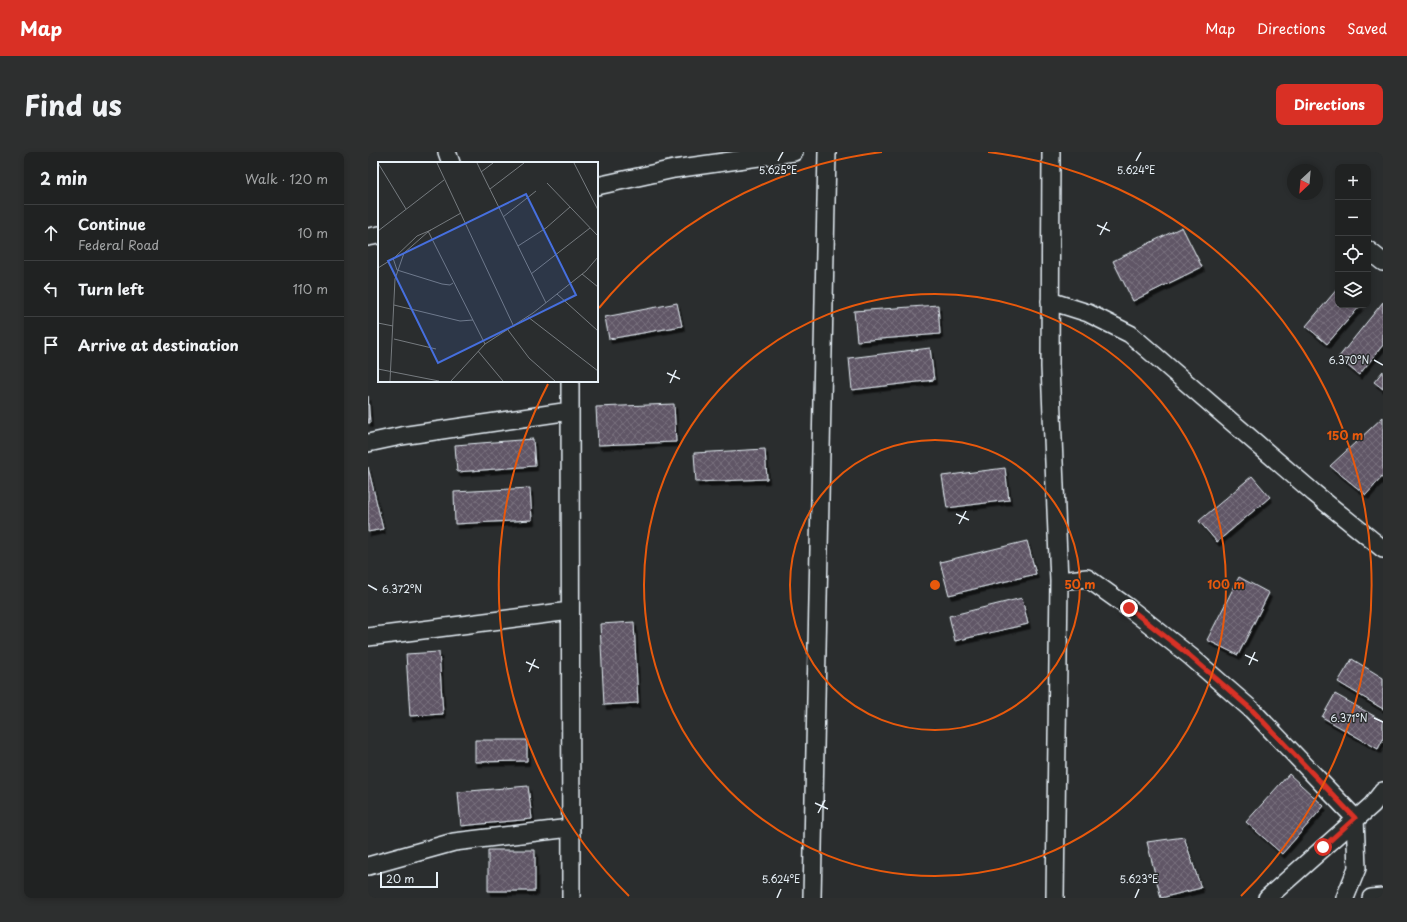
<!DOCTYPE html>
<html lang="en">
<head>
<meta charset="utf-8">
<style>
  :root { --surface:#202222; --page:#2d2f2f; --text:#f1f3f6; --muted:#a2a4a5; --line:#3d3f40; --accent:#d93025 }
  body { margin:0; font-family:"Playpen Sans",sans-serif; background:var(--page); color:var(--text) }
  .controls { position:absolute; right:12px; top:12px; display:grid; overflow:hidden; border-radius:8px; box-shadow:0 2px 6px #0003 }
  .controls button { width:36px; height:36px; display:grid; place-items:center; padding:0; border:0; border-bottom:1px solid var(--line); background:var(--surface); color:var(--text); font:20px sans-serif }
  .compass { position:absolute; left:919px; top:12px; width:36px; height:36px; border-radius:50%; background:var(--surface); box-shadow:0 2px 6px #0003; rotate:206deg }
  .scale { position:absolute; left:12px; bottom:10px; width:58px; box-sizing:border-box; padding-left:4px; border:2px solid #e8f1f8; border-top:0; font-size:11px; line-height:14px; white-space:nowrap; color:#e8f1f8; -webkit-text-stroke:3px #2a2d2e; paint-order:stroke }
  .stop { position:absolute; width:12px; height:12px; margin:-9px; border:3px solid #d93025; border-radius:50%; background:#fff }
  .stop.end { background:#d93025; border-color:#fff; box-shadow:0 1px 4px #0008 }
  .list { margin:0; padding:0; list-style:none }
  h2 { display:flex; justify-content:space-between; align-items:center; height:52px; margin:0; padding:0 16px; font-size:17px }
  h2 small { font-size:13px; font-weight:400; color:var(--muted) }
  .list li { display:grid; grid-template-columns:26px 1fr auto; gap:12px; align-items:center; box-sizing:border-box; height:56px; padding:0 16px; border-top:1px solid var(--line) }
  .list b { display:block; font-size:15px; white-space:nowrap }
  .list p { margin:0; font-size:13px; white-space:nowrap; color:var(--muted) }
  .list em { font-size:13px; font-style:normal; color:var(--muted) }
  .icon { flex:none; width:22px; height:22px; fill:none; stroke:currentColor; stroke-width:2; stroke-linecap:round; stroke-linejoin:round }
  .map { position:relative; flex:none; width:1015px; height:746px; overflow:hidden; border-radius:8px }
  header { display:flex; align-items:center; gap:24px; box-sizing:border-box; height:56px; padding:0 20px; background:var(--accent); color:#fff }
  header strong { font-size:19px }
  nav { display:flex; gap:22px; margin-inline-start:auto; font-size:14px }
  .intro { display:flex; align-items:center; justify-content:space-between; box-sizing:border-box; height:96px; padding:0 24px }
  h1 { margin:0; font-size:28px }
  .button { padding:10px 18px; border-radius:8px; background:var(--accent); color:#fff; font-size:14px; font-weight:700 }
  main { display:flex; gap:24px; padding:0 24px }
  aside { flex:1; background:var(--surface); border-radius:8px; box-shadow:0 2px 6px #0003 }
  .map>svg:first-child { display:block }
</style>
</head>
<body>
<header>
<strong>Map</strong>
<nav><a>Map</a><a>Directions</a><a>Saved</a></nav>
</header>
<div class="intro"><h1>Find us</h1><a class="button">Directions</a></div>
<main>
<aside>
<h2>2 min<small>Walk · 120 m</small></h2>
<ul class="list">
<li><svg class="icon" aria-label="ahead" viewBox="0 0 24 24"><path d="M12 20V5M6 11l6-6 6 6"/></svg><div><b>Continue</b><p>Federal Road</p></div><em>10 m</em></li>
<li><svg class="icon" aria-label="left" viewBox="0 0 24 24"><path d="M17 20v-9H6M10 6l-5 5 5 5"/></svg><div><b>Turn left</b></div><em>110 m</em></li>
<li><svg class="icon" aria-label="arrive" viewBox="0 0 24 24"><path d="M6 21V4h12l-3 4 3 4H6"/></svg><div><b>Arrive at destination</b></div></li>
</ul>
</aside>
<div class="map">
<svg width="1015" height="746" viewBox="0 0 1015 746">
  <defs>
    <pattern id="building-cross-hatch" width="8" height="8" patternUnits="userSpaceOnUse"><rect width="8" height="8" fill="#615766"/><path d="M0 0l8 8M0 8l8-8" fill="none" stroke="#78707d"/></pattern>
    <filter id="shadow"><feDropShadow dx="2.5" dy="4.5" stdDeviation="0" flood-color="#0009"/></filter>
  </defs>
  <rect width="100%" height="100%" fill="#2a2d2e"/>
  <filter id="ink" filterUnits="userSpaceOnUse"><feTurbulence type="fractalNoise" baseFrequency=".025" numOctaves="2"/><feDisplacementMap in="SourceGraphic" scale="8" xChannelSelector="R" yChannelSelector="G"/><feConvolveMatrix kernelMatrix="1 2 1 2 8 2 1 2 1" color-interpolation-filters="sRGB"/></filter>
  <g filter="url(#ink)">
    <path fill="url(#building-cross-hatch)" stroke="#e8f1f8" filter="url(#shadow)" d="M814,75L834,115L765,149L745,109Z
      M970,136V153H993L959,192L938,174Z
      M1015,150V193L991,223L970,206Z
      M309,151L314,174L241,187L237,165Z
      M570,153L572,182L489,189L486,159Z
      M562,196L566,228L484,238L481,206Z
      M1015,219V237L1006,230Z
      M0,244L2,271H0Z
      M306,252L308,290L230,293L228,255Z
      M1015,265V324L998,343L962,314Z
      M165,287L167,314L89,320L87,293Z
      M397,297L399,327L328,330L326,301Z
      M0,315L15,377L0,380Z
      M637,316L641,348L579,356L574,324Z
      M884,324L902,345L849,390L831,369Z
      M162,336L164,368L87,372L86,340Z
      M659,389L668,422L581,443L572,410Z
      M871,425L901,441L870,503L839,488Z
      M654,446L660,472L587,489L581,464Z
      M266,470L270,551L236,553L232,472Z
      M71,500L75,562L42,564L38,502Z
      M984,507L1015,526V557L970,530Z
      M967,542L1015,569V587L1010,597L954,565Z
      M107,588H159V609L107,610Z
      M921,622L956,654L914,702L878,670Z
      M160,634L164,667L93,674L90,640Z
      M816,685L833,736L793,746L779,690Z
      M120,698H167V739H120Z"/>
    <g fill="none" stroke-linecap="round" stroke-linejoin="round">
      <defs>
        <path id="street" d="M79,0L83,11
          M683,0L682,215L691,429L687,746
          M229,34L306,17L426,0
          M0,85L11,83
          M1000,98L1015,110
          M682,149L720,161L762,182L946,341L1015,397
          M202,229L203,746
          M0,291L33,284L202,259
          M691,429L719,426L761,456L822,504L884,558L987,666L989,716L977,746
          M0,485L202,459
          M0,714L86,690L202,676
          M444,746L459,0
          M899,746L1004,653L1015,639
          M1003,746L1015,745"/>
      </defs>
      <use href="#street" stroke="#e8f1f8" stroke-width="20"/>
      <use href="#street" stroke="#2a2d2e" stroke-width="17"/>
    </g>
  </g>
  <g fill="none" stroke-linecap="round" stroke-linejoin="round" filter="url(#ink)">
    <path stroke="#d93025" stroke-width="5" d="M761,456L822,504L884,558L987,666L955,695"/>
  </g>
  <path fill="none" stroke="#e8f1f8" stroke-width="1.5" d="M410,9L415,0M768,9L773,0M729,73L742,79M732,83L739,70M1006,208L1015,213M299,221L312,227M302,231L308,218M588,362L601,368M591,372L598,359M0,433L9,438M877,503L890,509M158,510L171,516M881,513L887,500M161,520L167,507M1006,566L1015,570M447,651L460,657M450,661L457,648M409,746L413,737M767,746L771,737"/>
  <g fill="none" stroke="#e8590c" stroke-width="2">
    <circle cx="567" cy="433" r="145"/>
    <circle cx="567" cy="433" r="291"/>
    <path d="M261 744A436 436 0 0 1 180 232M231 156A436 436 0 0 1 514 0M620 0A436 436 0 0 1 873 744"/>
  </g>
  <g transform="translate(10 10)">
    <rect width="220" height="220" fill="#2a2d2e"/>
    <path fill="none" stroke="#767b7f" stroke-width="1" d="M0,1L28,47M59,1L136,165M99,1L168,141M196,1L220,48M103,10L115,1M169,21L220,74M112,27L146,1M125,55L158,29M0,69L66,18M50,69L107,182M140,84L168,66L192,45M15,96L19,108L64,122L72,123L75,121M0,106L16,96L39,74L53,68M153,112L212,66M204,112L220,125M179,132L220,169M16,143L82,159L95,158M150,155L220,209M0,161L15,164M130,168L151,196L177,219M16,177L58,187M100,189L125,219M0,207L61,219M12,219L17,117L26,91L51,69L83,51M73,219L107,182L155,151L208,109L220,95"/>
    <path fill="#466fde" fill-opacity="0.15" stroke="#466fde" stroke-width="2" d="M148,32L198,133L60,201L10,99Z"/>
    <rect width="220" height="220" fill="none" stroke="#e8f1f8" stroke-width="2"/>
  </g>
  <g font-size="10" text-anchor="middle" fill="#e8f1f8" stroke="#2a2d2e" stroke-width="3" stroke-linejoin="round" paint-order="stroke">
    <text x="410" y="22">5.625°E</text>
    <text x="768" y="22">5.624°E</text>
    <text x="981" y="212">6.370°N</text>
    <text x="34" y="441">6.372°N</text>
    <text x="981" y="570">6.371°N</text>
    <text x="413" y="731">5.624°E</text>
    <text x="771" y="731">5.623°E</text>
  </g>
  <circle cx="567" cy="433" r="6" fill="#e8590c" stroke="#2a2d2e" stroke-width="2"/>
  <g font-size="12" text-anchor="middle" font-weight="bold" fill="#e8590c" stroke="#2a2d2e" stroke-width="3" stroke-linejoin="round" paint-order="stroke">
    <text x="977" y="288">150 m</text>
    <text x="712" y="437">50 m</text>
    <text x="858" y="437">100 m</text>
  </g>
</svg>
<div class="controls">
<button>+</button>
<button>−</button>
<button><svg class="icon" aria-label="locate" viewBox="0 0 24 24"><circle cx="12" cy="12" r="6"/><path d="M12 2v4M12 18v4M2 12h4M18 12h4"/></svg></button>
<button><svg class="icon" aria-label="layers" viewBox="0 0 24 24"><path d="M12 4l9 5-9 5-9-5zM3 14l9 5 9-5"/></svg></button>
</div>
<svg class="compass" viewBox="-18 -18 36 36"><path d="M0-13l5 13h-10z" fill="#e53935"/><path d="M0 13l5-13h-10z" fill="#a2a4a5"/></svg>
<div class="scale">20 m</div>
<div class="stop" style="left:955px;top:695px"></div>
<div class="stop end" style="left:761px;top:456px"></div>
</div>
</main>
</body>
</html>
